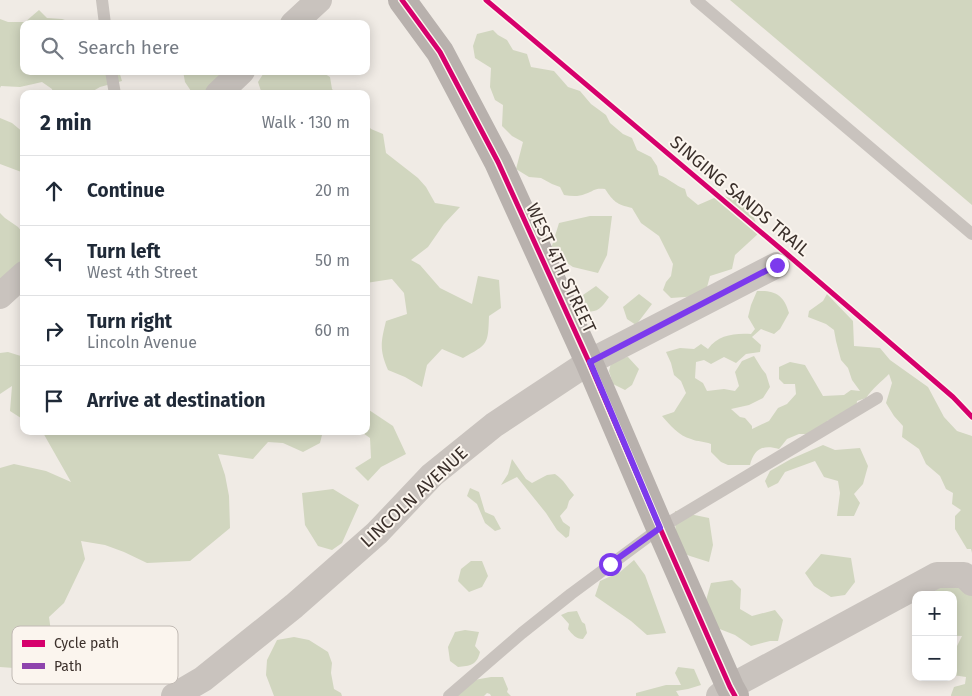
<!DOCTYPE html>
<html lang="en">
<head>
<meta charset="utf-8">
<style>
  :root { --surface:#fff; --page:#f2f2f3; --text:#1f2937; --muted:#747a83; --line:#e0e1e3 }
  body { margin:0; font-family:"Fira Sans",sans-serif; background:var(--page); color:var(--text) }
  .controls { position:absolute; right:15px; bottom:15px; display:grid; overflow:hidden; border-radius:10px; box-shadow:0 2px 12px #0003 }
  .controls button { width:45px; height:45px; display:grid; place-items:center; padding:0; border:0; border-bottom:1px solid var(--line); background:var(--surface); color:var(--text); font:25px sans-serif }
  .stop { position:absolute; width:15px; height:15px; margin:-11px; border:4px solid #7c3aed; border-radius:50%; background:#fff }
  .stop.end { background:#7c3aed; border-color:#fff; box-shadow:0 1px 5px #0008 }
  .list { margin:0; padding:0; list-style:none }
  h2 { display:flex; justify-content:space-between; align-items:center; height:65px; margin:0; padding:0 20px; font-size:21px }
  h2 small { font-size:16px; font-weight:400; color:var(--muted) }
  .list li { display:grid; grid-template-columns:32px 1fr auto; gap:15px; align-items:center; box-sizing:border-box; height:70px; padding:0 20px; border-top:1px solid var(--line) }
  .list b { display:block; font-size:19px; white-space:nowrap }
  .list p { margin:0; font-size:16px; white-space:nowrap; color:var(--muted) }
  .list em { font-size:16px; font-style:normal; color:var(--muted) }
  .icon { flex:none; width:28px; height:28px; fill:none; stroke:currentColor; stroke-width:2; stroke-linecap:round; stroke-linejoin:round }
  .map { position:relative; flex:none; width:972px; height:696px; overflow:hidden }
  .search { position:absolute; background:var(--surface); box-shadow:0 2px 12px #0003; left:20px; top:20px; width:350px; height:55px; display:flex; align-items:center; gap:12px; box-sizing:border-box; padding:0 18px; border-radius:10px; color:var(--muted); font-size:19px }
  .panel { position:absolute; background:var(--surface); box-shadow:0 2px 12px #0003; left:20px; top:90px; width:350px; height:345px; border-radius:10px }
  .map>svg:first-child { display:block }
</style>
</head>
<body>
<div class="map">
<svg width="972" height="696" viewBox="0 0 972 696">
  <rect width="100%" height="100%" fill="#f0ebe5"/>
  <path fill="#d1d6bf" d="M730,0H972V205Z
    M39,10L47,18L62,19L77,24H24V71H119L122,81L100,87L88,94H53L52,89L42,82L20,87L1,86L0,88V19L8,22H25Z
    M493,30L498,35L507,40L513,50L527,54L531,67L554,71L568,87L580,91L591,104L606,115L610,123L623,134L632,138L637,150L651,157L657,166L659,175C670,179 674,185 685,189L687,196L698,205L721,195L732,199H748L759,233L735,255L732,269L710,276L706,291L699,296L671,298L663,290L666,282L671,276L673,264L659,236L641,223L632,208C616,204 614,202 605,189C593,188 595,191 585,194C578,197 571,196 564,195L560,187L552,184L541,178L529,177L516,169L523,142L512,136L502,126L503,105L495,100L490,87L491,68L475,58L473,46L477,34Z
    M183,71H235L240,94H193L185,82Z
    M265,71H320L330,77L332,89L336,94H262L258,82Z
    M0,118L12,123L24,133V173L0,164Z
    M366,123L371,129L383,134L386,153L418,178L426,187L435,203L460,207L444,224L428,247L411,260L420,265L440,288L472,304L478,276L499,280L501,308L489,316C488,345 488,344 463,358L442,349L427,365L422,387L405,377L388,370C379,349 381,342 386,321L407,314L404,293L392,279L366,283Z
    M0,213L5,218L18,227L24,234V268L0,294Z
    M590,216H612L607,255L598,273L573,267L550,252L559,223Z
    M596,286L609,297C599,312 595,313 578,311L583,295Z
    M757,291C775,290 784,295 789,313L780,329L774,334L761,329L752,337L761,345L760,352L746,354L736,363L724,357L711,364L704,360L696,362L695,378L703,383L707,391L724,389L735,391L739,386L735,372L742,361L754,356L762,369L766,374L770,387L763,398L749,405L731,409L740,417L745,418L752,426V429L769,421L778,408L787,404L796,394L795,384H784L779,379V367L790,362L805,365L823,396L844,395L851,390L860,391L852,380L848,368L841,360L836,341L834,330L826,324L808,317L809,311L823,301L827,294L853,321L854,346L880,348L890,360L928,387L944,417L957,431L972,436V553L971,549H967L955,529V516L961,510L952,504L953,493L946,489L940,476L926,464L919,449L902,437L903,426L894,416L886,403L892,383L889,374C882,381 872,389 866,398L857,401L856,411L848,420H828L823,431L810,434H799L787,439L779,449C763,444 754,449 750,465H728L721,462L711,452V444C704,441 698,442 691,439C679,436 670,425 662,416L674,412L686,393L681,381L674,375L671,363L666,352L680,348L694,349L701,344L708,349C718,335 734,333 751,334L755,329L748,317L751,305Z
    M639,294L652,304L636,325L627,319L623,307Z
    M8,352L24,357V420L10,411L12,386L0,394V353Z
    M628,357L639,369L632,385L625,390L613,384L609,371L612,359Z
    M366,408L393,426L406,454L381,467L368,481L355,468L371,458L370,438L360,431H366Z
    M42,431H323L320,443L303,452L283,443L268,442L253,459L218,454L225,475L229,496L230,528L190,561L147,563L124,552L105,545L81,541L85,559L64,603L49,617L52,639L51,658L34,674L14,668L0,667V468L14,464L46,471L71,482Z
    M823,445L835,450L860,448L868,466L863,484L854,494L860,503L854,516H837L840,493L838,481L824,477L815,461L785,472L778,483L768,488L765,481L770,471L791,459Z
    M512,459L526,479L532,483L547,475L555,474C565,481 566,486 574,495L569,501L567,508L560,516L563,522L570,527L569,536L566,538L557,530L546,513L517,477L501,485L508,474Z
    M470,488L479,492L485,512L494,516L501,529L495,531L485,523L477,504L467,496Z
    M333,489L359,505L342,543L332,550L318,546L305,525L302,493Z
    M675,511L709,518L713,545L709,562L690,556L676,550Z
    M821,554L851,558L855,582L845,595L831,597L814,586L805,573Z
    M634,560L645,575L666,633L647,635L631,621L595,596L600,581L620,572Z
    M471,561H482L488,576L482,587L469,592L458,581L461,569Z
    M972,570V696H951V695L954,687L965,684L966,677L953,675V654L962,636H953V595H927Z
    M732,580L741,589L740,609L752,616L775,610L783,620L778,641H770L751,646L735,635L712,626L704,607L711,583Z
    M577,611L582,622L585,624L587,633L583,639C576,639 572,634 568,629L569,624L561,615L568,612Z
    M465,630L479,632L475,646L480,652C477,665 470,666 458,667L450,661L448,647L455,632Z
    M294,637L309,640L328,652L332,663L331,673L334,689L341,693L342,696H274L266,675L267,660L277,640Z
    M678,667L694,669L701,685L688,689L676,691L679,696H636V693L666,685H681L675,673Z
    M491,677H503L508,689L507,692L511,696H491L490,694L487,693L484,696H457L474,680Z"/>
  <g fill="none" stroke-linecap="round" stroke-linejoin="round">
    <path stroke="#c9c3be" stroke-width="12" d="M102,0L105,24
      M696,0L972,234
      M111,71L115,94
      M449,696L522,633L571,594L660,528L877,398"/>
    <path stroke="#c9c3be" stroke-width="26" d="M293,24L319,0
      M218,94L242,71
      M0,296L24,274
      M174,696L203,679L294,606L377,533L432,475L494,425L589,362L777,265
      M719,696L730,687L937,575H964L972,583"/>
    <path stroke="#b8b1ad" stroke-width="28" d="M402,0L440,52L498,162L589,362L660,528L730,687L735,696"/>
    <path stroke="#8e44ad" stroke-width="4" stroke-dasharray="8 4" stroke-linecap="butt" d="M777,265L788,255"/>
    <defs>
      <path id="cycleway" d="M402,0L440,52L498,162L589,362L660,528L730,687L735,696
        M486,0L788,255L953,397L972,417"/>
    </defs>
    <use href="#cycleway" stroke="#fbf5ee" stroke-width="8"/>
    <use href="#cycleway" stroke="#d6006c" stroke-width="5"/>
  </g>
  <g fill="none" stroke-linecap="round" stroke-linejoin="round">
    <path stroke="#7c3aed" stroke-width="6" d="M610,564L660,528L590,362L777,265"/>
  </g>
  <g text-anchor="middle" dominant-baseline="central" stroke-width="4" stroke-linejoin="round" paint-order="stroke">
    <g font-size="18" fill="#3b302b" stroke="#fbf5ee">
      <text transform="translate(740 196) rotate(40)">SINGING SANDS TRAIL</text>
      <text transform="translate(561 268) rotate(65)">WEST 4TH STREET</text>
      <text transform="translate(414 497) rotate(-43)">LINCOLN AVENUE</text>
    </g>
  </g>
  <rect x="12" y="626" width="166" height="58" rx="8" fill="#fbf5ee" stroke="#c1bab4" stroke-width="1"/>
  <rect x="22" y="640" width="23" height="7" fill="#d6006c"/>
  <rect x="22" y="663" width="23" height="6" fill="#8e44ad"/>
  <g font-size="14" fill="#3b302b">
    <text x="54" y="648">Cycle path</text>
    <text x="54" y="671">Path</text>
  </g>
</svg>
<div class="controls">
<button>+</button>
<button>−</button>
</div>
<div class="stop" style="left:610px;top:564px"></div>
<div class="stop end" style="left:777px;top:265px"></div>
<div class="search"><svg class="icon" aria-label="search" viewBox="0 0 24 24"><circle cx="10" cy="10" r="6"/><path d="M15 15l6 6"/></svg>Search here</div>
<section class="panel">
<h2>2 min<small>Walk · 130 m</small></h2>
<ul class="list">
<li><svg class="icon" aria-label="ahead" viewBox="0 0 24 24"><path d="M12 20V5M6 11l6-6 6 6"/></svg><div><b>Continue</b></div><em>20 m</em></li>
<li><svg class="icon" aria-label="left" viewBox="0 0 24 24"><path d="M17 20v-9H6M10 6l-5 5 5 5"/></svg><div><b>Turn left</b><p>West 4th Street</p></div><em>50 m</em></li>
<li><svg class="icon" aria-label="right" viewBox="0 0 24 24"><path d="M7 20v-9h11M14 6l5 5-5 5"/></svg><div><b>Turn right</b><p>Lincoln Avenue</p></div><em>60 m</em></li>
<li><svg class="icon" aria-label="arrive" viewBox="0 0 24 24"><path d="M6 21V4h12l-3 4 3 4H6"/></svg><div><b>Arrive at destination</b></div></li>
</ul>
</section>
</div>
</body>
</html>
